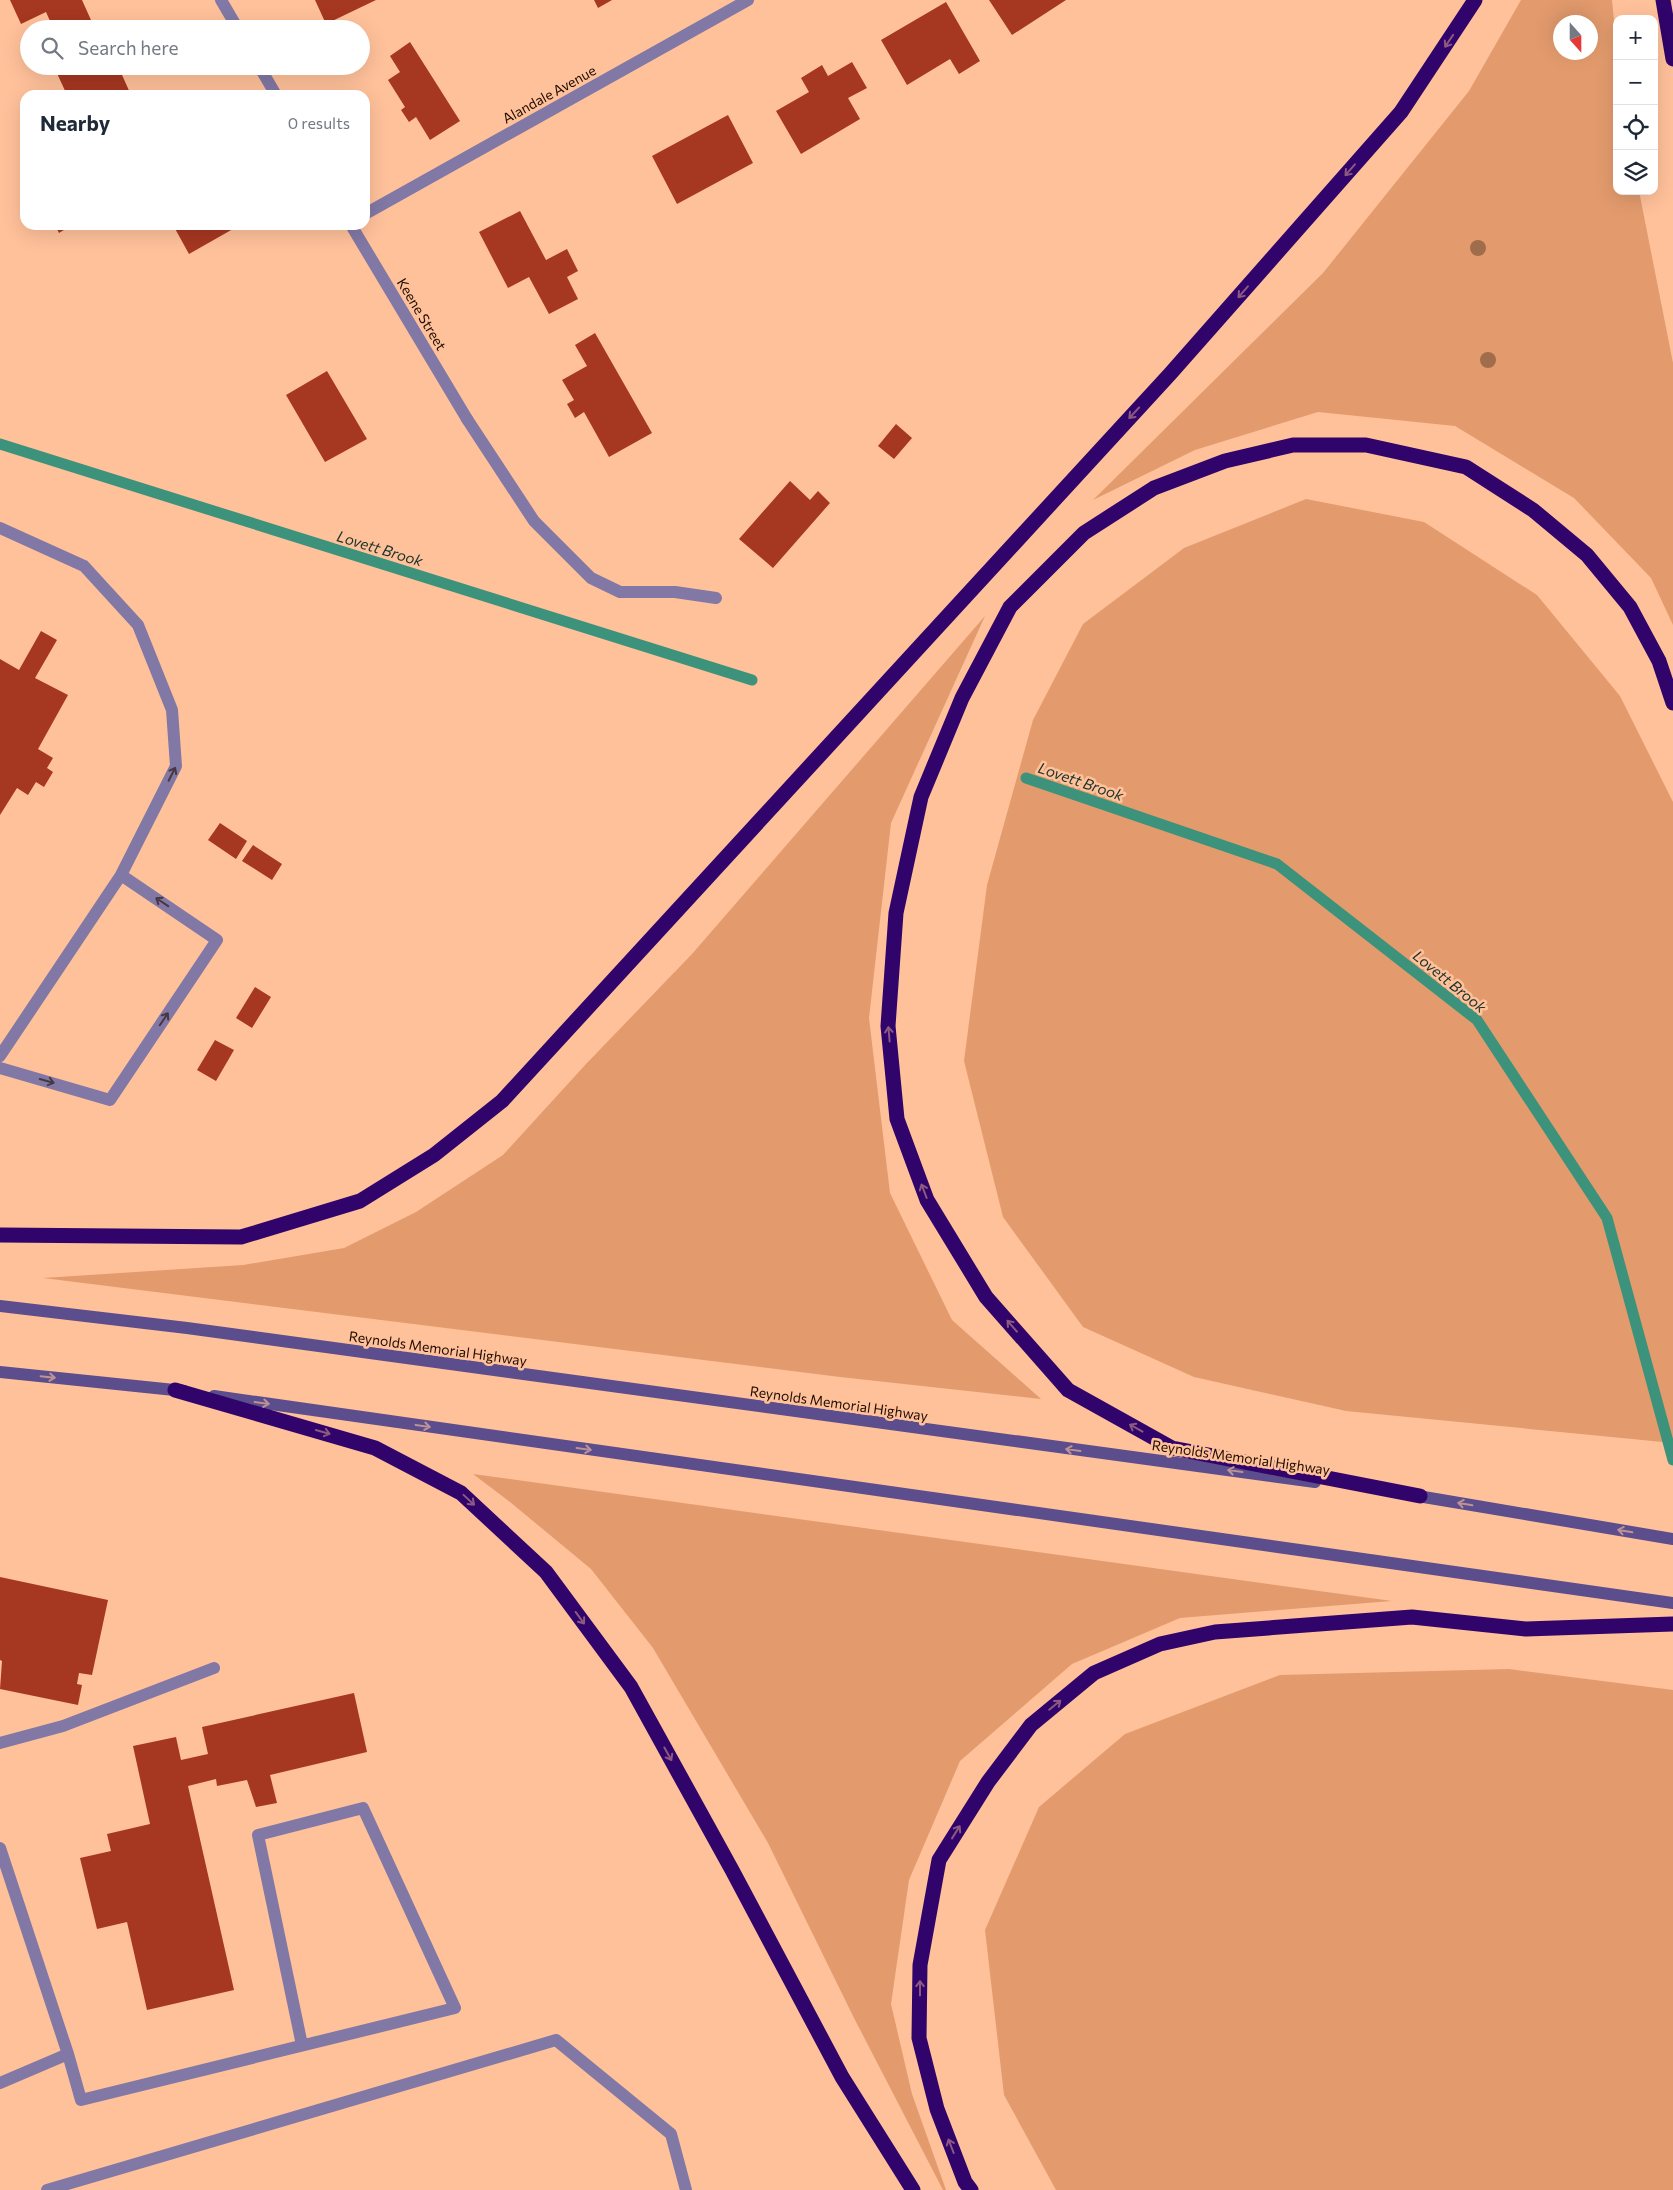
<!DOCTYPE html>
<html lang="en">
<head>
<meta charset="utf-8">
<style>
  :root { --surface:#fff; --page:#f2f2f3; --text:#1f2937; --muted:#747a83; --line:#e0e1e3 }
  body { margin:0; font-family:Commissioner,sans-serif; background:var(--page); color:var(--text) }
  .controls { position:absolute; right:15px; top:15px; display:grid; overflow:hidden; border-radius:10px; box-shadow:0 5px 20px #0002 }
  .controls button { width:45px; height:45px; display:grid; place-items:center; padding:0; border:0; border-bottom:1px solid var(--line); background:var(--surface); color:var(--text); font:25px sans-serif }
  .compass { position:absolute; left:1553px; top:15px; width:45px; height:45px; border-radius:50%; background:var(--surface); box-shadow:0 5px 20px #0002; rotate:159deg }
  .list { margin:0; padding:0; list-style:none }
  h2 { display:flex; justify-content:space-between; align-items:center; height:65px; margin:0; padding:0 20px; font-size:21px }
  h2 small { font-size:16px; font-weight:400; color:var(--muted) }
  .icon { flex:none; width:28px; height:28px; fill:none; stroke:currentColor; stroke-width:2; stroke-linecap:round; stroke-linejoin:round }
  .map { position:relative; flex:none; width:1673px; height:2190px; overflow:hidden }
  .search { position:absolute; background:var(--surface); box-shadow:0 5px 20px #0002; left:20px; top:20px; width:350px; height:55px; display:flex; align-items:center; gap:12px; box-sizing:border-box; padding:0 18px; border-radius:28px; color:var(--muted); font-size:19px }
  .panel { position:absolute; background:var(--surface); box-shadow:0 5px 20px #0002; left:20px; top:90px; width:350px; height:140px; border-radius:15px }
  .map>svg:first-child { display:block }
</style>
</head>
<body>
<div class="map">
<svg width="1673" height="2190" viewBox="0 0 1673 2190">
  <rect width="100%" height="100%" fill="#ffc19a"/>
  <path fill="#e39b6d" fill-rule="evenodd" d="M1521,0H1612L1617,51V191H1639L1673,363V625L1651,578L1574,498L1455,426L1318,412L1195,450L1093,500L1323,273L1469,91ZM1590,22V52H1560V22Z
    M1306,499L1424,522L1537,595L1620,696L1673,802V1443L1346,1411L1194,1377L1083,1327L1003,1217L964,1061L987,885L1033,720L1083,624L1184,548Z
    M985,616L891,823L869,1018L890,1193L952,1320L1041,1399L840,1377L43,1278L243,1265L344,1248L416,1212L503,1155L586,1064L692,954Z
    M473,1474L1392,1601L1180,1618L1072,1664L960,1761L909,1880L891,2004L912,2094L946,2190H943L854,2018L768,1843L653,1648L591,1569L510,1502Z
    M1509,1669L1673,1690V2190H1056L1004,2095L985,1930L1039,1807L1125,1734L1280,1675Z"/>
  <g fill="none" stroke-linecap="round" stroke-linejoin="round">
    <path stroke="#3c927b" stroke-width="11" d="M0,444L752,680
      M1026,778L1277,864L1477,1020L1607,1218L1673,1460"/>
  </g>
  <path fill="#a63721" d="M10,0H82L95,29H33L50,21L46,12L21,24Z
    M315,0H376L326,24Z
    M594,0H612L598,8Z
    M989,0H1066L1012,35Z
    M946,2L980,61L959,74L950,59L907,85L881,40Z
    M410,42L460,121L430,140L416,117L409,122L401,110L405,107L388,80L400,72L390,56Z
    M852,62L867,88L848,98L860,119L801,154L776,111L809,92L801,78L822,65L828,76Z
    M42,66H118L131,95H67L55,69L45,74Z
    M728,115L753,163L677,204L652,156Z
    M520,211L546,260L567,249L578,271L567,277L578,299L549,314L529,277L508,288L479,232Z
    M55,225H72L59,233Z
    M173,225H240L189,254Z
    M595,333L652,433L609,457L584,412L575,418L567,404L574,400L562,380L587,366L575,345Z
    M327,371L367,439L325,462L286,395Z
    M896,424L912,438L894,459L878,446Z
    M790,481L810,500L818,491L830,503L773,568L739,539Z
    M41,631L57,640L35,678L68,695L38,749L53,758L47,768L53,772L44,787L36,782L28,795L17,788L0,815V659L19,670Z
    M220,823L247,841L236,859L208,840Z
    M253,845L282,864L272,880L242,861Z
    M255,987L271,997L252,1028L236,1018Z
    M215,1040L234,1050L216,1081L197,1070Z
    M0,1577L108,1600L92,1675L79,1673L77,1684L82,1685L78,1705L0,1689L2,1661L0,1660Z
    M354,1693L367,1752L270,1775L277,1803L256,1807L247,1780L217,1786L216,1779L188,1786L234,1990L147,2010L127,1922L97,1929L80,1858L111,1851L107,1834L150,1824L133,1746L176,1737L181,1760L208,1754L202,1727Z"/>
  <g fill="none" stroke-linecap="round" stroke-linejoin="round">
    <path stroke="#8178a5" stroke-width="12" d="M467,419L534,521L591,578L620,592H675L716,598
      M0,528L84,566L138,625L172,710L176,766L121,875L217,940L110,1100L0,1068
      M0,1056L121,875
      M0,1743L63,1726L214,1668
      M0,1848L68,2054
      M0,2083L68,2054L81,2100L455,2008L363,1808L258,1835L302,2045
      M47,2190L556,2040L671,2134L686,2190"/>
    <path stroke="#8178a5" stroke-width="12" d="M221,0L238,29
      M259,66L276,95
      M365,214L748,0
      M351,225L467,419"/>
    <path stroke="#5c4d8d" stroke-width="12" d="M0,1306L187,1328L1315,1482
      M0,1372L184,1391
      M214,1396L1673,1603
      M1412,1495L1673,1539"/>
    <path stroke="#30046a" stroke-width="15" d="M1663,0L1673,59
      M0,1235L241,1237L360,1201L434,1155L502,1101L1170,374L1401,112L1475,0
      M175,1390L375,1448L461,1493L546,1572L631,1687L732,1870L842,2077L913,2190
      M1420,1496L1172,1448L1068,1390L986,1297L927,1200L897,1119L888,1026L896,913L921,797L962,698L1010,607L1084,533L1154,488L1225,461L1293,445H1366L1466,467L1533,510L1587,555L1630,607L1659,661L1673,703
      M971,2190L965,2182L937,2109L919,2038L920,1965L939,1860L988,1782L1031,1725L1094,1673L1160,1644L1215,1632L1412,1617L1526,1629L1673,1624"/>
  </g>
  <g fill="#9f6d4c">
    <circle cx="1478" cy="248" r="8"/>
    <circle cx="1488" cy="360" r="8"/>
  </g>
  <defs><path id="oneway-shaft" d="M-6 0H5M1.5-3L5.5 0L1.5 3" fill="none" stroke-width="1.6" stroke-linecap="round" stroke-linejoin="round" transform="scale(1.25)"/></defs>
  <g stroke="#8d5980">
    <use href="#oneway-shaft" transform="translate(1449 41) rotate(124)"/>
    <use href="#oneway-shaft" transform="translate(1350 170) rotate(131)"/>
    <use href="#oneway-shaft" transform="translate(1243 292) rotate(131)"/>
    <use href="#oneway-shaft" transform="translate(1134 413) rotate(133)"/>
    <use href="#oneway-shaft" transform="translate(889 1034) rotate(-95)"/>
    <use href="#oneway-shaft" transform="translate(924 1191) rotate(-111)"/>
    <use href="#oneway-shaft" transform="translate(1012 1326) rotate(-131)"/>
    <use href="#oneway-shaft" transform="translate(1136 1428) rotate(-151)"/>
    <use href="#oneway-shaft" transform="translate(323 1432) rotate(16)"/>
    <use href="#oneway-shaft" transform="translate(469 1500) rotate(43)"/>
    <use href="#oneway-shaft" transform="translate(580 1618) rotate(54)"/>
    <use href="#oneway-shaft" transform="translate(1055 1705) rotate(-39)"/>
    <use href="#oneway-shaft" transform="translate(668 1754) rotate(61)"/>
    <use href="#oneway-shaft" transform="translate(956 1832) rotate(-58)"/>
    <use href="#oneway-shaft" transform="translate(920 1988) rotate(-90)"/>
    <use href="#oneway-shaft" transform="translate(951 2146) rotate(-111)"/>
  </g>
  <g stroke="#473743">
    <use href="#oneway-shaft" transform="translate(172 774) rotate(-63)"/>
    <use href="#oneway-shaft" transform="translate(162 902) rotate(-146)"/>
    <use href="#oneway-shaft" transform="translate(164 1019) rotate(-56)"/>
    <use href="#oneway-shaft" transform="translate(47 1081) rotate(16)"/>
  </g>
  <g stroke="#be9395">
    <use href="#oneway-shaft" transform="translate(48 1377) rotate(6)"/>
    <use href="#oneway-shaft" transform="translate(262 1403) rotate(8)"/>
    <use href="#oneway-shaft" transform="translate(423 1426) rotate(8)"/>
    <use href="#oneway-shaft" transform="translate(584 1449) rotate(8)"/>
    <use href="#oneway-shaft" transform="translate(1073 1450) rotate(-172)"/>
    <use href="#oneway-shaft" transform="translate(1235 1471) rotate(-172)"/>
    <use href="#oneway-shaft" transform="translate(1465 1504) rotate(-170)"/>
    <use href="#oneway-shaft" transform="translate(1625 1531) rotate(-170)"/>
  </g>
  <g text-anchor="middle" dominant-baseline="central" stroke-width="5" stroke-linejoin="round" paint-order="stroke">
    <g font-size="14" fill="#210c01" stroke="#ffc19a">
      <text transform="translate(549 94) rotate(-29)">Alandale Avenue</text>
      <text transform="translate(422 314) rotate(59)">Keene Street</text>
      <text transform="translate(438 1348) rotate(8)">Reynolds Memorial Highway</text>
      <text transform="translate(839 1403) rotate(8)">Reynolds Memorial Highway</text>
      <text transform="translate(1241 1457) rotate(8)">Reynolds Memorial Highway</text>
    </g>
    <g font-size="15" font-style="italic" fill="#18332b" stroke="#ffc19a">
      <text transform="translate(380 548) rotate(17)">Lovett Brook</text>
      <text transform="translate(1081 781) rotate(19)">Lovett Brook</text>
      <text transform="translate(1450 981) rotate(39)">Lovett Brook</text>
    </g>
  </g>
</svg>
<div class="controls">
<button>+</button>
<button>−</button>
<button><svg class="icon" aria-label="locate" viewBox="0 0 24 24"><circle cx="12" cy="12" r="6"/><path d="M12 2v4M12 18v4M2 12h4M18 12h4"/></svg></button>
<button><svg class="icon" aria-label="layers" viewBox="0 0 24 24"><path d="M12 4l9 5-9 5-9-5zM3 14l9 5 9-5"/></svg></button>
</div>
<svg class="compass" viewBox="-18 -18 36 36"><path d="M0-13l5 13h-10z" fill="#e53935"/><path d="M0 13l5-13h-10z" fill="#747a83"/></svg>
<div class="search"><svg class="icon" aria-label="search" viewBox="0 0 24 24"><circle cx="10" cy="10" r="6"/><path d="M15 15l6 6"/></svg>Search here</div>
<section class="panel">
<h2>Nearby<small>0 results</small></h2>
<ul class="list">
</ul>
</section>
</div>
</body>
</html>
